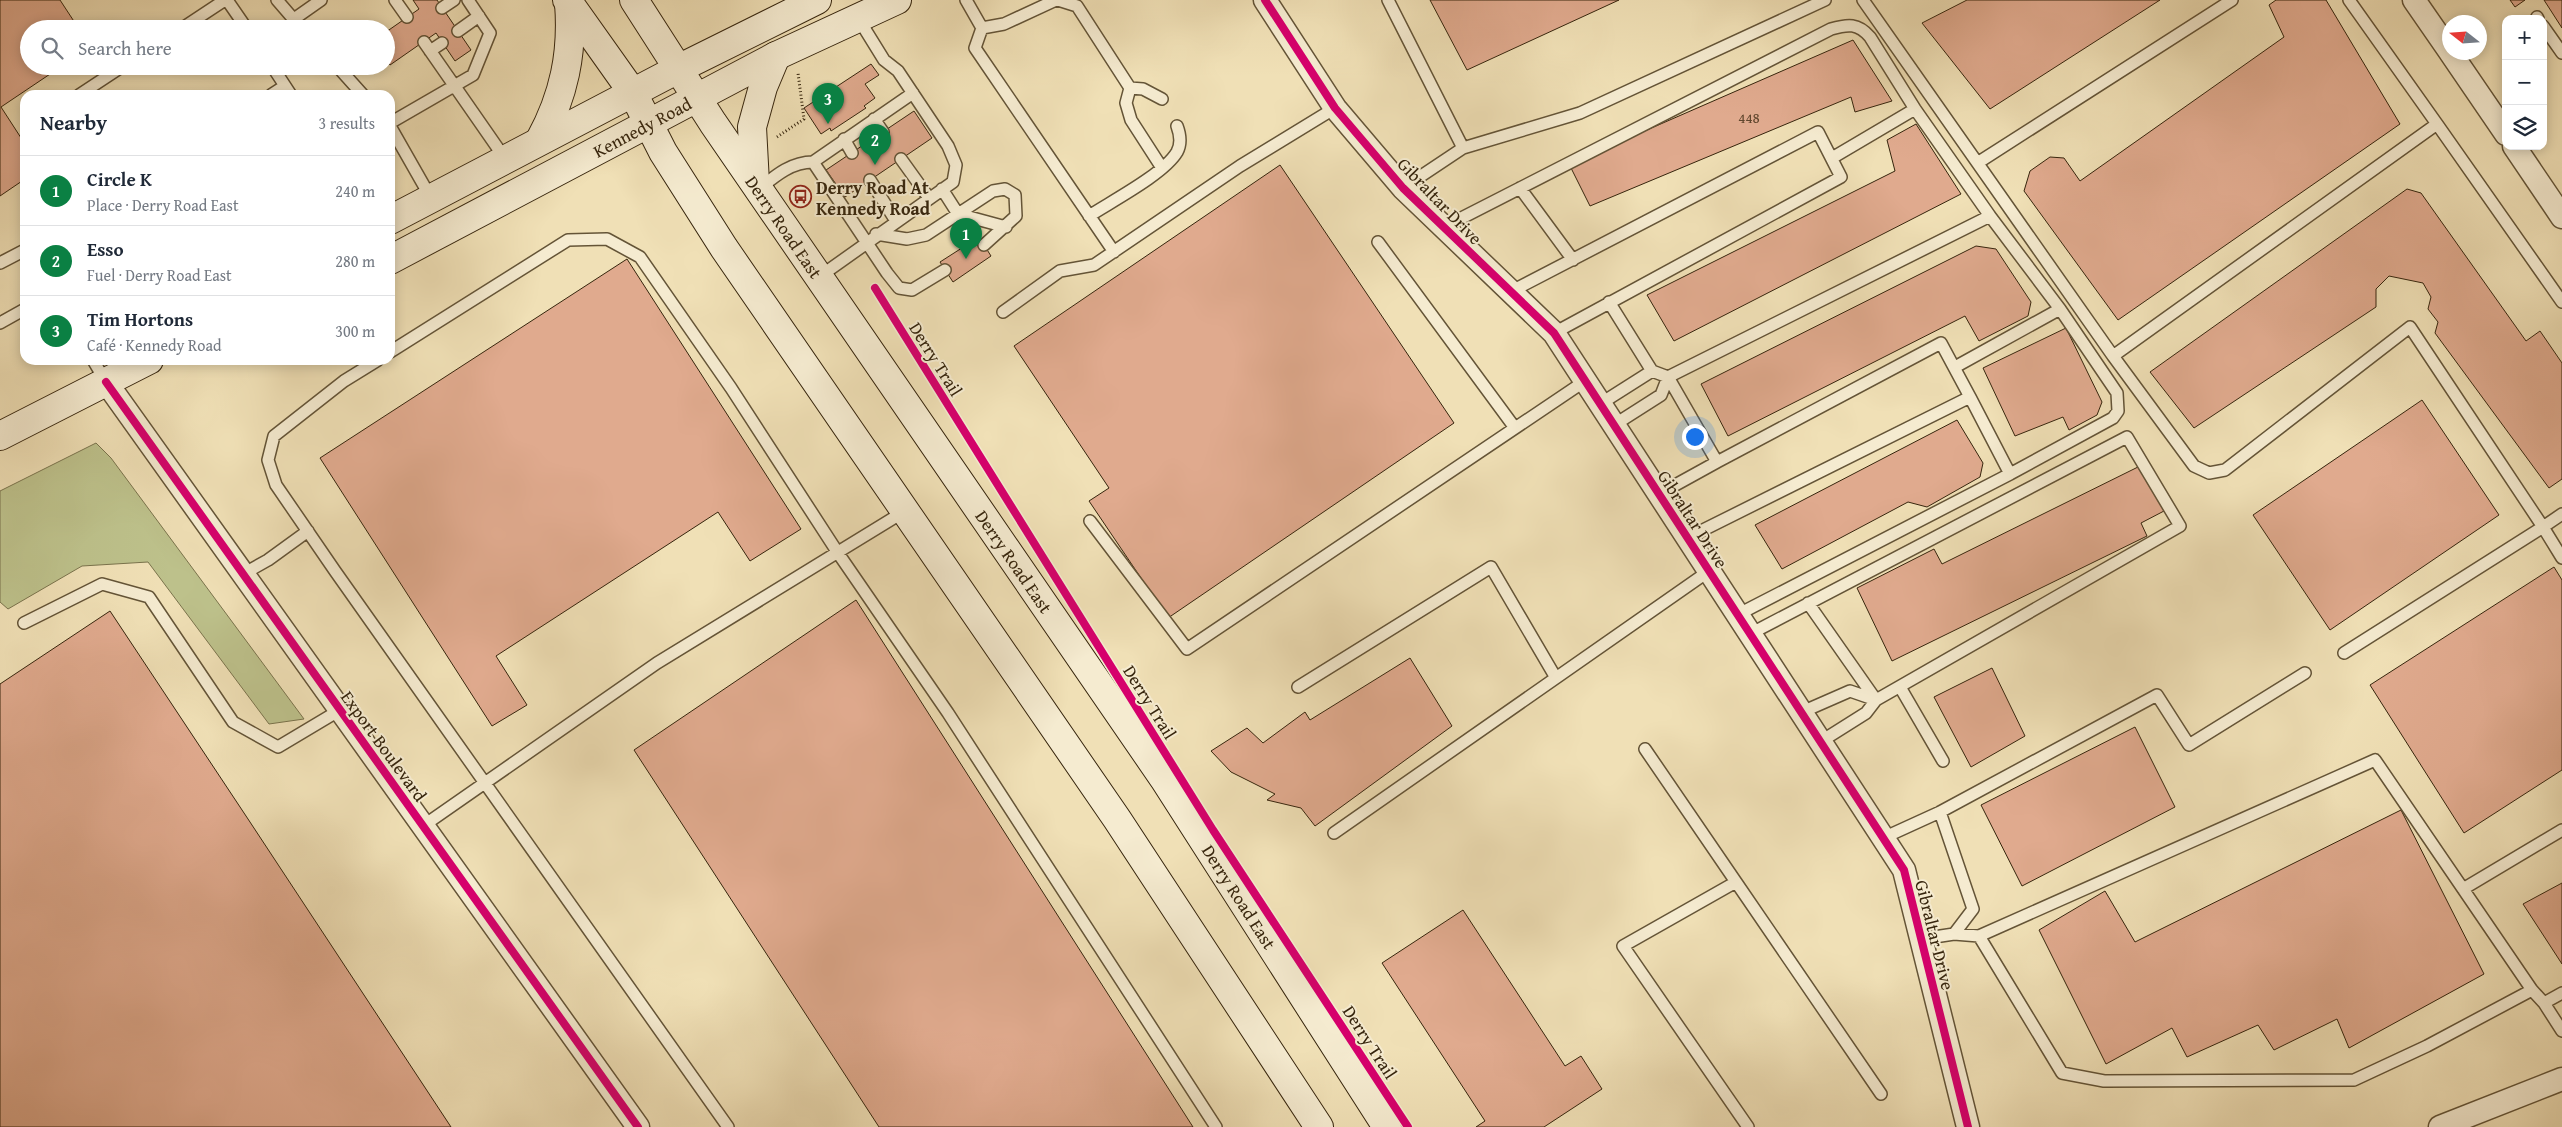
<!DOCTYPE html>
<html lang="en">
<head>
<meta charset="utf-8">
<style>
  :root { --surface:#fff; --page:#f2f2f3; --text:#1f2937; --muted:#747a83; --line:#e0e1e3; --accent:#0b8043 }
  body { margin:0; font-family:"Gentium Book Plus",serif; background:var(--page); color:var(--text) }
  .controls { position:absolute; right:15px; top:15px; display:grid; overflow:hidden; border-radius:10px; box-shadow:0 2px 12px #0003 }
  .controls button { width:45px; height:45px; display:grid; place-items:center; padding:0; border:0; border-bottom:1px solid var(--line); background:var(--surface); color:var(--text); font:25px sans-serif }
  .compass { position:absolute; left:2442px; top:15px; width:45px; height:45px; border-radius:50%; background:var(--surface); box-shadow:0 2px 12px #0003; rotate:287deg }
  .you { position:absolute; left:1694px; top:436px; width:18px; height:18px; margin:-12px; border:4px solid #fff; border-radius:50%; background:#1a73e8; box-shadow:0 0 0 8px #1a73e833 }
  .badge { display:grid; place-items:center; width:32px; height:32px; border-radius:50%; background:var(--accent); color:#fff; font-size:16px; font-weight:700 }
  .pin { position:absolute; translate:-50% -41px; filter:drop-shadow(0 1px 2px #0008) }
  .pin::after { content:''; position:absolute; top:26px; width:18px; height:15px; background:inherit; clip-path:polygon(0 0,100% 0,50% 100%) }
  .list { margin:0; padding:0; list-style:none }
  h2 { display:flex; justify-content:space-between; align-items:center; height:65px; margin:0; padding:0 20px; font-size:21px }
  h2 small { font-size:16px; font-weight:400; color:var(--muted) }
  .list li { display:grid; grid-template-columns:32px 1fr auto; gap:15px; align-items:center; box-sizing:border-box; height:70px; padding:0 20px; border-top:1px solid var(--line) }
  .list b { display:block; font-size:19px; white-space:nowrap }
  .list p { margin:0; font-size:16px; white-space:nowrap; color:var(--muted) }
  .list em { font-size:16px; font-style:normal; color:var(--muted) }
  .icon { flex:none; width:28px; height:28px; fill:none; stroke:currentColor; stroke-width:2; stroke-linecap:round; stroke-linejoin:round }
  .map { position:relative; flex:none; width:2562px; height:1127px; overflow:hidden }
  .search { position:absolute; background:var(--surface); box-shadow:0 2px 12px #0003; left:20px; top:20px; width:375px; height:55px; display:flex; align-items:center; gap:12px; box-sizing:border-box; padding:0 18px; border-radius:28px; color:var(--muted); font-size:19px }
  .panel { position:absolute; background:var(--surface); box-shadow:0 2px 12px #0003; left:20px; top:90px; width:375px; height:275px; border-radius:15px }
  .map>svg:first-child { display:block }
</style>
</head>
<body>
<div class="map">
<svg width="2562" height="1127" viewBox="0 0 2562 1127">
  <rect width="100%" height="100%" fill="#f0e0b6"/>
  <filter id="stains"><feTurbulence type="fractalNoise" baseFrequency=".004" numOctaves="4"/><feColorMatrix values="0 0 0 0 .2 0 0 0 0 .09 0 0 0 0 .02 0 0 0 .5 -.17"/></filter>
  <radialGradient id="worn" r=".72"><stop offset=".6" stop-color="#630" stop-opacity="0"/><stop offset="1" stop-color="#630" stop-opacity=".3"/></radialGradient>
  <path fill="#bdc18b" stroke="#7a734c" d="M96,443L111,458L304,719L269,724L148,562L82,566L8,609L0,602V491Z"/>
  <path fill="#e0aa8e" stroke="#36250d" d="M0,0H60L79,29H29V66H62L1,107L25,144V179L0,196Z
    M413,0H437L471,50L455,61L436,33L390,65L386,60V32L419,9Z
    M1430,0H1619L1467,70Z
    M1967,0H2160L1990,109L1922,23Z
    M2276,0H2326L2400,124L2118,320L2024,191L2030,171L2050,157L2064,158L2080,181L2284,37L2269,5Z
    M2510,0H2525L2515,7Z
    M2544,0H2562V28Z
    M1853,40L1892,101L1855,112L1851,97L1590,206L1569,164Z
    M871,64L879,75L865,84L875,98L864,106L866,108L831,131L830,128L821,134L804,108Z
    M914,111L932,138L845,197L826,170Z
    M1916,124L1961,194L1674,341L1647,295L1895,171L1887,140Z
    M1280,165L1454,423L1168,618L1089,501L1109,488L1014,346Z
    M2407,189L2421,193L2526,341L2540,331L2562,363V479L2549,488L2435,333L2438,322L2428,309L2431,297L2423,283L2389,276L2376,289V307L2194,428L2150,372Z
    M979,237L991,256L953,282L940,262Z
    M1976,246L1996,249L2031,302L2028,316L1979,341L1965,316L1728,436L1701,384Z
    M627,259L801,529L750,561L718,512L496,656L527,705L492,726L320,458Z
    M2066,328L2102,402L2097,415L2069,430L2063,417L2015,436L1983,368Z
    M2422,400L2499,515L2330,630L2253,515Z
    M1957,420L1983,463L1980,477L1927,507L1908,502L1782,569L1755,525Z
    M2142,465L2164,511L2141,523L2147,536L1892,661L1857,588L1934,549L1942,564Z
    M2554,567L2562,580V770L2464,833L2370,685Z
    M856,600L1193,1127H879L634,750Z
    M110,611L248,819L451,1127H0V684Z
    M1410,658L1452,726L1315,826L1301,808L1267,800L1275,794L1231,772L1211,751L1247,728L1263,743L1305,712L1310,720Z
    M1992,668L2025,736L1971,767L1934,697Z
    M2135,727L2175,807L2022,886L1981,805Z
    M2401,810L2484,974L2349,1048L2337,1019L2274,1050L2258,1025L2187,1057L2172,1028L2106,1064L2039,930L2105,891L2135,942Z
    M2562,883V964L2523,904Z
    M1463,910L1565,1066L1581,1056L1602,1089L1544,1127H1476L1485,1121L1382,963Z"/>
  <g fill="none" stroke-linecap="round" stroke-linejoin="round">
    <defs>
      <path id="lane" d="M227,0L247,29
        M277,0L302,29
        M395,0L407,17
        M966,0L982,28L975,48L1114,252
        M1058,0L1077,6L1130,88L1143,89L1162,99
        M1388,0L1463,148
        M1863,0L2113,356L2437,124L2349,0
        M442,8L454,0
        M2537,17L2538,19
        M294,19L321,0
        M2543,26L2562,53
        M982,28L1004,24L1056,0
        M181,29L225,0
        M458,31L479,16
        M424,42L506,160
        M430,51L442,43
        M272,66L291,95
        M337,66L363,95
        M1130,88L1126,103L1131,120L1162,168
        M79,95L123,66
        M271,95L285,86
        M874,119L883,132
        M390,123L473,75L490,33L468,0
        M2437,124L2562,302
        M390,126L431,198
        M844,139L852,153
        M1832,158L1915,109
        M901,159L929,198
        M813,162L913,93
        M1979,162L2232,0
        M870,180L896,221
        M1403,188L1463,148L1580,113L1825,0
        M1520,188L1573,260
        M759,189C775,176 791,162 813,162L887,273L899,288L912,290L945,270
        M942,189L958,214L1006,227
        M1089,216C1112,201 1164,174 1177,152C1182,143 1180,134 1177,126
        M1442,228L1831,29C1848,24 1858,23 1870,37L1915,109L1990,216L2060,309L2117,393L2118,411L2113,418L2010,474
        M876,234L907,239L926,235L993,191L1005,189L1015,195L1016,216L984,245
        M1378,242L1515,428
        M0,263L25,250
        M819,277L953,182L956,165L948,146L898,71L884,60L858,18
        M1510,292L1818,132L1841,177L1554,333
        M1609,302L1652,371L1668,377L1990,216
        M1003,312L1060,271L1094,265L1240,166L1335,108
        M0,323L25,309
        M390,352L568,240L607,239L640,257L731,388L838,553L948,713L1216,1127
        M2113,356L2194,466L2209,473L2225,470L2410,327L2543,527L2344,653
        M93,360L106,382
        M378,360L344,381L274,436L268,460L276,485L335,571L728,1127
        M1955,367L2060,309
        M1600,404L1652,371
        M1614,425L1661,395L1668,377
        M1659,494L1717,462L1668,377
        M2562,514L2543,527L2562,558
        M1090,521L1187,649L1585,381
        M1687,538L1970,397L1941,343L1717,462
        M243,574L268,560L308,531
        M1808,603L1876,700
        M1737,615L2010,474L1970,397
        M24,623L102,584L149,597L233,722L278,747L340,710
        M1750,634L2127,437L2180,526L1876,700L1866,713L1820,742
        M1298,687L1491,567L1556,678
        M1900,687L1943,761
        M1802,712L1850,691L1876,700
        M1645,749L1736,882L1623,946L1748,1127
        M423,826L657,663L905,511
        M1334,833L1709,571
        M1883,838L1940,812
        M1736,882L1881,1094
        M2463,889L2562,830
        M1954,934L1973,909L1940,812L2157,695L2189,745L2305,673
        M1979,936L2062,1073L2104,1081L2354,1080L2427,1046L2532,990
        M1921,939L1954,934L1979,936L2375,760L2532,990L2544,1003
        M2562,993L2544,1003L2562,1031"/>
      <path id="street" d="M1265,0L1335,108L1403,188L1554,333L1904,870L1968,1127
        M2414,0L2450,52
        M2450,52L2506,134
        M2514,146L2562,217
        M106,382L638,1127
        M2440,1127L2562,1079"/>
      <g id="secondary">
        <path d="M567,0L633,93L663,152L724,248L1117,819L1319,1127"/>
        <path id="s1" d="M634,0L713,123L1164,779L1387,1127"/>
        <path d="M540,140C564,96 573,53 569,3"/>
        <path d="M755,183L752,127L763,87L776,56"/>
        <path d="M390,220L678,69L817,0"/>
        <path id="s2" d="M390,260L776,56L897,0"/>
        <path d="M0,436L149,360"/>
      </g>
    </defs>
    <use href="#lane" stroke="#645437" stroke-width="14"/>
    <use href="#street" stroke="#645437" stroke-width="25"/>
    <use href="#secondary" stroke="#36250d" stroke-width="30"/>
    <path stroke="#36250d" stroke-width="3" stroke-dasharray="1 2.5" stroke-linecap="butt" d="M777,137L804,119L798,73"/>
    <use href="#lane" stroke="#f5ebd0" stroke-width="11"/>
    <use href="#street" stroke="#f5ebd0" stroke-width="22"/>
    <use href="#secondary" stroke="#f5ebd0" stroke-width="28"/>
    <defs>
      <path id="cycleway" d="M1265,0L1335,108L1403,188L1554,333L1904,870L1968,1127
        M875,288L1213,830L1408,1127
        M106,382L638,1127"/>
    </defs>
    <use href="#cycleway" stroke="#f5ebd0" stroke-width="11"/>
    <use href="#cycleway" stroke="#d6006c" stroke-width="8"/>
  </g>
  <defs>
    <symbol id="bus-ring" viewBox="-11 -11 22 22"><circle r="9.5" fill="#f5ebd0" stroke="#8f2418" stroke-width="1.5"/><path d="M-5-6H5V4H4V6H2V4H-2V6H-4V4H-5ZM-3.5-4V0h7V-4ZM-3.5 1.2v1.5H-2V1.2ZM2 1.2v1.5H3.5V1.2Z" fill="#8f2418"/></symbol>
  </defs>
  <g fill-rule="evenodd">
    <use href="#bus-ring" x="788" y="184" width="25" height="25"/>
  </g>
  <g text-anchor="middle" dominant-baseline="central" stroke-width="4" stroke-linejoin="round" paint-order="stroke">
    <g font-size="15" fill="#60462d">
      <text x="1749" y="117">448</text>
    </g>
    <g font-size="18" fill="#36250d" stroke="#f5ebd0">
      <text stroke="none"><textPath href="#s2" startOffset="285">Kennedy Road</textPath></text>
      <text transform="translate(1440 201) rotate(46)">Gibraltar Drive</text>
      <text stroke="none"><textPath href="#s1" startOffset="272">Derry Road East</textPath></text>
      <text transform="translate(936 359) rotate(58)">Derry Trail</text>
      <text transform="translate(1693 519) rotate(57)">Gibraltar Drive</text>
      <text stroke="none"><textPath href="#s1" startOffset="678">Derry Road East</textPath></text>
      <text transform="translate(1150 702) rotate(58)">Derry Trail</text>
      <text transform="translate(384 746) rotate(54)">Export Boulevard</text>
      <text stroke="none"><textPath href="#s1" startOffset="1082">Derry Road East</textPath></text>
      <text transform="translate(1935 935) rotate(76)">Gibraltar Drive</text>
      <text transform="translate(1370 1042) rotate(57)">Derry Trail</text>
    </g>
    <g font-size="18" font-weight="bold" fill="#36250d" stroke="#f5ebd0" text-anchor="start">
      <text x="816" y="187">Derry Road At<tspan x="816" dy="21">Kennedy Road</tspan></text>
    </g>
  </g>
  <rect width="100%" height="100%" filter="url(#stains)"/>
  <rect width="100%" height="100%" fill="url(#worn)"/>
</svg>
<div class="controls">
<button>+</button>
<button>−</button>
<button><svg class="icon" aria-label="layers" viewBox="0 0 24 24"><path d="M12 4l9 5-9 5-9-5zM3 14l9 5 9-5"/></svg></button>
</div>
<svg class="compass" viewBox="-18 -18 36 36"><path d="M0-13l5 13h-10z" fill="#e53935"/><path d="M0 13l5-13h-10z" fill="#747a83"/></svg>
<div class="you"></div>
<div class="pin badge" style="left:966px;top:259px">1</div>
<div class="pin badge" style="left:875px;top:165px">2</div>
<div class="pin badge" style="left:828px;top:124px">3</div>
<div class="search"><svg class="icon" aria-label="search" viewBox="0 0 24 24"><circle cx="10" cy="10" r="6"/><path d="M15 15l6 6"/></svg>Search here</div>
<section class="panel">
<h2>Nearby<small>3 results</small></h2>
<ul class="list">
<li><span class="badge">1</span><div><b>Circle K</b><p>Place · Derry Road East</p></div><em>240 m</em></li>
<li><span class="badge">2</span><div><b>Esso</b><p>Fuel · Derry Road East</p></div><em>280 m</em></li>
<li><span class="badge">3</span><div><b>Tim Hortons</b><p>Café · Kennedy Road</p></div><em>300 m</em></li>
</ul>
</section>
</div>
</body>
</html>
